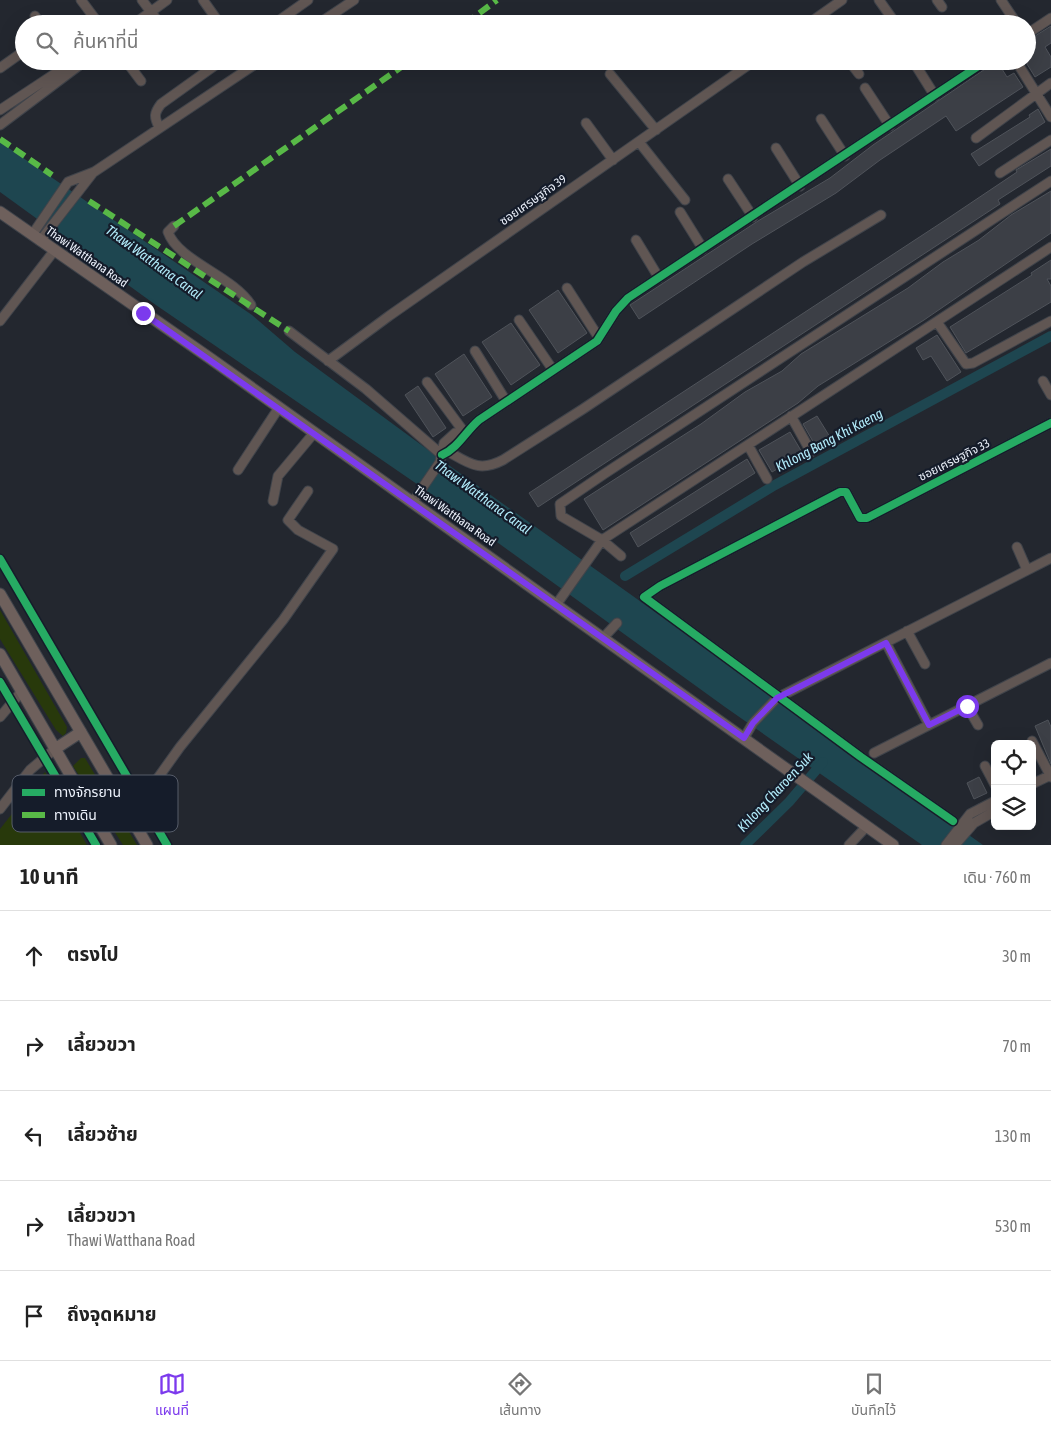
<!DOCTYPE html>
<html lang="th">
<meta charset="utf-8">
<style>
:root{--surface:#fff;--page:#f6f6f6;--text:#222;--muted:#767676;--line:#e0e0e0;--accent:#7c3aed}
body{margin:0;font-family:"Asap Condensed","Noto Sans Thai",sans-serif;background:var(--page);color:var(--text)}
.controls{position:absolute;right:15px;bottom:15px;display:grid;overflow:hidden;border-radius:8px;box-shadow:0 5px 20px #0002}
.controls button{width:45px;height:45px;display:grid;place-items:center;padding:0;border:0;border-bottom:1px solid var(--line);background:var(--surface);color:var(--text);font:25px sans-serif}
.stop{position:absolute;width:15px;height:15px;margin:-11px;border:4px solid #7c3aed;border-radius:50%;background:#fff}
.stop.end{background:#7c3aed;border-color:#fff;box-shadow:0 1px 5px #0008}
.list{margin:0;padding:0;list-style:none}
h2{display:flex;justify-content:space-between;align-items:center;height:65px;margin:0;padding:0 20px;font-size:21px}
h2 small{font-size:16px;font-weight:400;color:var(--muted)}
.list li{display:grid;grid-template-columns:32px 1fr auto;gap:15px;align-items:center;box-sizing:border-box;height:90px;padding:0 20px;border-top:1px solid var(--line)}
.list b{display:block;font-size:19px;white-space:nowrap}
.list p{margin:0;font-size:16px;white-space:nowrap;color:var(--muted)}
.list em{font-size:16px;font-style:normal;color:var(--muted)}
.icon{flex:none;width:28px;height:28px;fill:none;stroke:currentColor;stroke-width:2;stroke-linecap:round;stroke-linejoin:round}
.map{position:relative;flex:none;width:1051px;height:845px;overflow:hidden}
.search{position:absolute;background:var(--surface);box-shadow:0 5px 20px #0002;left:15px;right:15px;top:15px;height:55px;display:flex;align-items:center;gap:12px;box-sizing:border-box;padding:0 18px;border-radius:28px;color:var(--muted);font-size:19px}
.sheet{height:515px;background:var(--surface)}
nav{display:flex;justify-content:space-around;align-items:center;box-sizing:border-box;height:70px;border-top:1px solid var(--line);background:var(--surface);font-size:14px;color:var(--muted)}
nav a{display:grid;justify-items:center;gap:2px}
nav .on{color:var(--accent)}
.map>svg:first-child{display:block}
</style>
<div class="map">
<svg width="1051" height="845" viewBox="0 0 1051 845">
<rect width="100%" height="100%" fill="#23272f"/>
<path fill="#28390b" d="M0,610L67,727L66,733L63,736L56,730L0,639Z
M81,758H85L137,845H123L73,766Z
M45,772L87,845H0V829Z"/>
<path fill="#1e4650" d="M0,142L252,315L295,352L450,466L983,845H922L725,707L414,482L153,303L0,192Z"/>
<g fill="none" stroke-linecap="round" stroke-linejoin="round">
<path stroke="#1e4650" stroke-width="10" d="M625,576L775,485L1051,336
M745,845L789,802L823,762"/>
</g>
<path fill="#3c3f46" stroke="#4f535a" d="M1051,26V43L1045,47L1051,57V67L1035,77L1027,64V41Z
M997,61L1007,77L1014,73L1023,87L956,131L946,116L880,160L836,193L752,244L639,319L630,305L758,221L830,178L873,145Z
M1038,109L1045,122L979,166L971,154L1030,117L1029,115Z
M1051,149V166L998,200L1000,204L538,507L529,493L947,219L1017,172L1016,170Z
M1051,191V233L924,320L818,386L798,403L603,530L584,499L701,424L745,392L782,371L801,354L908,288L943,262L979,240L1011,215Z
M1051,260V279H1047L1051,286V302L966,353L950,327L1032,275L1031,273Z
M558,290L587,333L558,353L529,310Z
M511,323L540,365L511,385L482,342Z
M937,335L961,372L947,381L931,356L923,360L916,348Z
M464,354L492,397L463,416L435,374Z
M418,386L446,428L433,437L405,395Z
M817,416L830,437L815,445L803,424Z
M790,432L803,454L772,472L759,450Z
M747,459L755,473L638,547L630,533Z
M1048,720L1051,727V764L1035,726Z
M979,777L987,793L974,799L967,783Z"/>
<g fill="none" stroke-linecap="round" stroke-linejoin="round">
<defs>
<path id="minor" d="M81,0L99,24
M142,0L160,24
M203,0L220,24
M879,0L896,24
M937,0L942,7
M1001,0L1017,24
M35,16L40,24
M134,24L167,0
M274,24L308,0
M318,24L354,0
M808,24L842,0
M1027,34L1051,18
M126,61L141,81
M849,61L859,74
M913,61L935,96
M1016,61L1051,117
M0,68L24,51
M610,74L656,130
M865,88L890,126
M0,110L74,61
M821,119L845,156
M586,123L613,160
M0,125L85,61
M159,127C154,117 154,113 161,104L221,61
M976,138L1051,83
M639,142L685,200
M776,148L800,186
M1000,173L1051,140
M728,179L753,217
M680,212L703,249
M174,226L168,232C178,261 233,276 251,305
M32,235L68,182L94,172L260,61
M636,240L659,278
M40,241L92,174
M567,288L599,338
M519,320L553,370
M0,321L54,251
M937,322L966,364L973,363L1051,321
M289,331L366,389L442,455
M475,351L506,401
M328,361L389,316L754,61
M1043,381L1051,395
M427,382L464,432
M791,416L811,452
M748,445L767,479
M449,452C470,464 480,472 503,460L583,409L803,262L881,215
M442,455C458,448 466,431 479,420L597,341L616,311L628,298L986,61
M238,470L278,409
M273,501L278,476L314,433
M412,503L440,462L444,443L455,433L464,432
M1017,547L1027,570
M621,556L602,540L561,516L560,504L604,474L1051,181
M556,605L602,540L1051,247
M907,631L925,664
M603,638L617,623
M886,643L929,725
M967,706L978,725
M0,717L22,691
M744,738L753,723L777,698L1051,558
M1032,741L1051,777
M874,753L1051,663
M985,766L995,785
M1032,784L1051,775
M0,809L30,770L55,749
M128,812L155,782L180,747L283,620L333,549L298,530L288,520L308,491
M953,821L861,757L644,597L660,586L840,492H846L860,518H867L1051,423
M849,845L867,826
M946,845L970,814L995,801
M955,845L974,823L995,811"/>
<path id="secondary" d="M0,212L211,359L893,845
M0,594L147,845
M0,654L111,845
M55,749L81,732"/>
</defs>
<use href="#minor" stroke="#40444b" stroke-width="11"/>
<use href="#secondary" stroke="#40444b" stroke-width="13"/>
<use href="#minor" stroke="#605653" stroke-width="9"/>
<use href="#secondary" stroke="#6e605c" stroke-width="11"/>
<path stroke="#58b947" stroke-width="6" stroke-dasharray="12 6" stroke-linecap="butt" d="M465,24L497,0
M0,139L52,175
M89,201L289,331
M174,226L410,61"/>
<defs>
<path id="cycleway" d="M442,455C458,448 466,431 479,420L597,341L616,311L628,298L986,61
M0,559L167,845
M0,682L96,845
M953,821L861,757L644,597L660,586L840,492H846L860,518H867L1051,423"/>
</defs>
<use href="#cycleway" stroke="#151c2a" stroke-width="11"/>
<use href="#cycleway" stroke="#26ab63" stroke-width="8"/>
</g>
<g fill="none" stroke-linecap="round" stroke-linejoin="round">
<path stroke="#7c3aed" stroke-width="6" d="M143,313L744,738L753,723L777,698L886,643L929,725L967,706"/>
</g>
<g text-anchor="middle" dominant-baseline="central" stroke-width="4.5" stroke-linejoin="round" paint-order="stroke">
<g font-size="12" fill="#ecf1fb" stroke="#151c2a">
<text transform="translate(533 200) rotate(-35)">ซอยเศรษฐกิจ 39</text>
<text transform="translate(87 257) rotate(35)">Thawi Watthana Road</text>
<text transform="translate(954 460) rotate(-27)">ซอยเศรษฐกิจ 33</text>
<text transform="translate(455 516) rotate(35)">Thawi Watthana Road</text>
</g>
<g font-size="14" font-style="italic" fill="#b2ecfb" stroke="#151c2a">
<text transform="translate(154 262) rotate(36)">Thawi Watthana Canal</text>
<text transform="translate(829 440) rotate(-28)">Khlong Bang Khi Kaeng</text>
<text transform="translate(483 497) rotate(36)">Thawi Watthana Canal</text>
<text transform="translate(775 792) rotate(-47)">Khlong Charoen Suk</text>
</g>
</g>
<rect x="12" y="775" width="166" height="57" rx="8" fill="#151c2a" stroke="#565c69" stroke-width="1"/>
<rect x="22" y="789" width="23" height="7" fill="#26ab63"/>
<rect x="22" y="812" width="23" height="6" fill="#58b947"/>
<g font-size="14" fill="#ecf1fb">
<text x="54" y="797">ทางจักรยาน</text>
<text x="54" y="820">ทางเดิน</text>
</g>
</svg>
<div class="controls">
<button><svg class="icon" aria-label="locate" viewBox="0 0 24 24"><circle cx="12" cy="12" r="6"/><path d="M12 2v4M12 18v4M2 12h4M18 12h4"/></svg></button>
<button><svg class="icon" aria-label="layers" viewBox="0 0 24 24"><path d="M12 4l9 5-9 5-9-5zM3 14l9 5 9-5"/></svg></button>
</div>
<div class="stop" style="left:967px;top:706px"></div>
<div class="stop end" style="left:143px;top:313px"></div>
<div class="search"><svg class="icon" aria-label="search" viewBox="0 0 24 24"><circle cx="10" cy="10" r="6"/><path d="M15 15l6 6"/></svg>ค้นหาที่นี่</div>
</div>
<section class="sheet">
<h2>10 นาที<small>เดิน · 760 m</small></h2>
<ul class="list">
<li><svg class="icon" aria-label="ahead" viewBox="0 0 24 24"><path d="M12 20V5M6 11l6-6 6 6"/></svg><div><b>ตรงไป</b></div><em>30 m</em></li>
<li><svg class="icon" aria-label="right" viewBox="0 0 24 24"><path d="M7 20v-9h11M14 6l5 5-5 5"/></svg><div><b>เลี้ยวขวา</b></div><em>70 m</em></li>
<li><svg class="icon" aria-label="left" viewBox="0 0 24 24"><path d="M17 20v-9H6M10 6l-5 5 5 5"/></svg><div><b>เลี้ยวซ้าย</b></div><em>130 m</em></li>
<li><svg class="icon" aria-label="right" viewBox="0 0 24 24"><path d="M7 20v-9h11M14 6l5 5-5 5"/></svg><div><b>เลี้ยวขวา</b><p>Thawi Watthana Road</p></div><em>530 m</em></li>
<li><svg class="icon" aria-label="arrive" viewBox="0 0 24 24"><path d="M6 21V4h12l-3 4 3 4H6"/></svg><div><b>ถึงจุดหมาย</b></div></li>
</ul>
</section>
<nav>
<a class="on"><svg class="icon" aria-label="map" viewBox="0 0 24 24"><path d="M3 6l6-2 6 2 6-2v14l-6 2-6-2-6 2zM9 4v14M15 6v14"/></svg>แผนที่</a>
<a><svg class="icon" aria-label="directions" viewBox="0 0 24 24"><path d="M12 3l9 9-9 9-9-9zM9 14v-3h6M13 9l2 2-2 2"/></svg>เส้นทาง</a>
<a><svg class="icon" aria-label="saved" viewBox="0 0 24 24"><path d="M7 4h10v16l-5-4-5 4z"/></svg>บันทึกไว้</a>
</nav>
